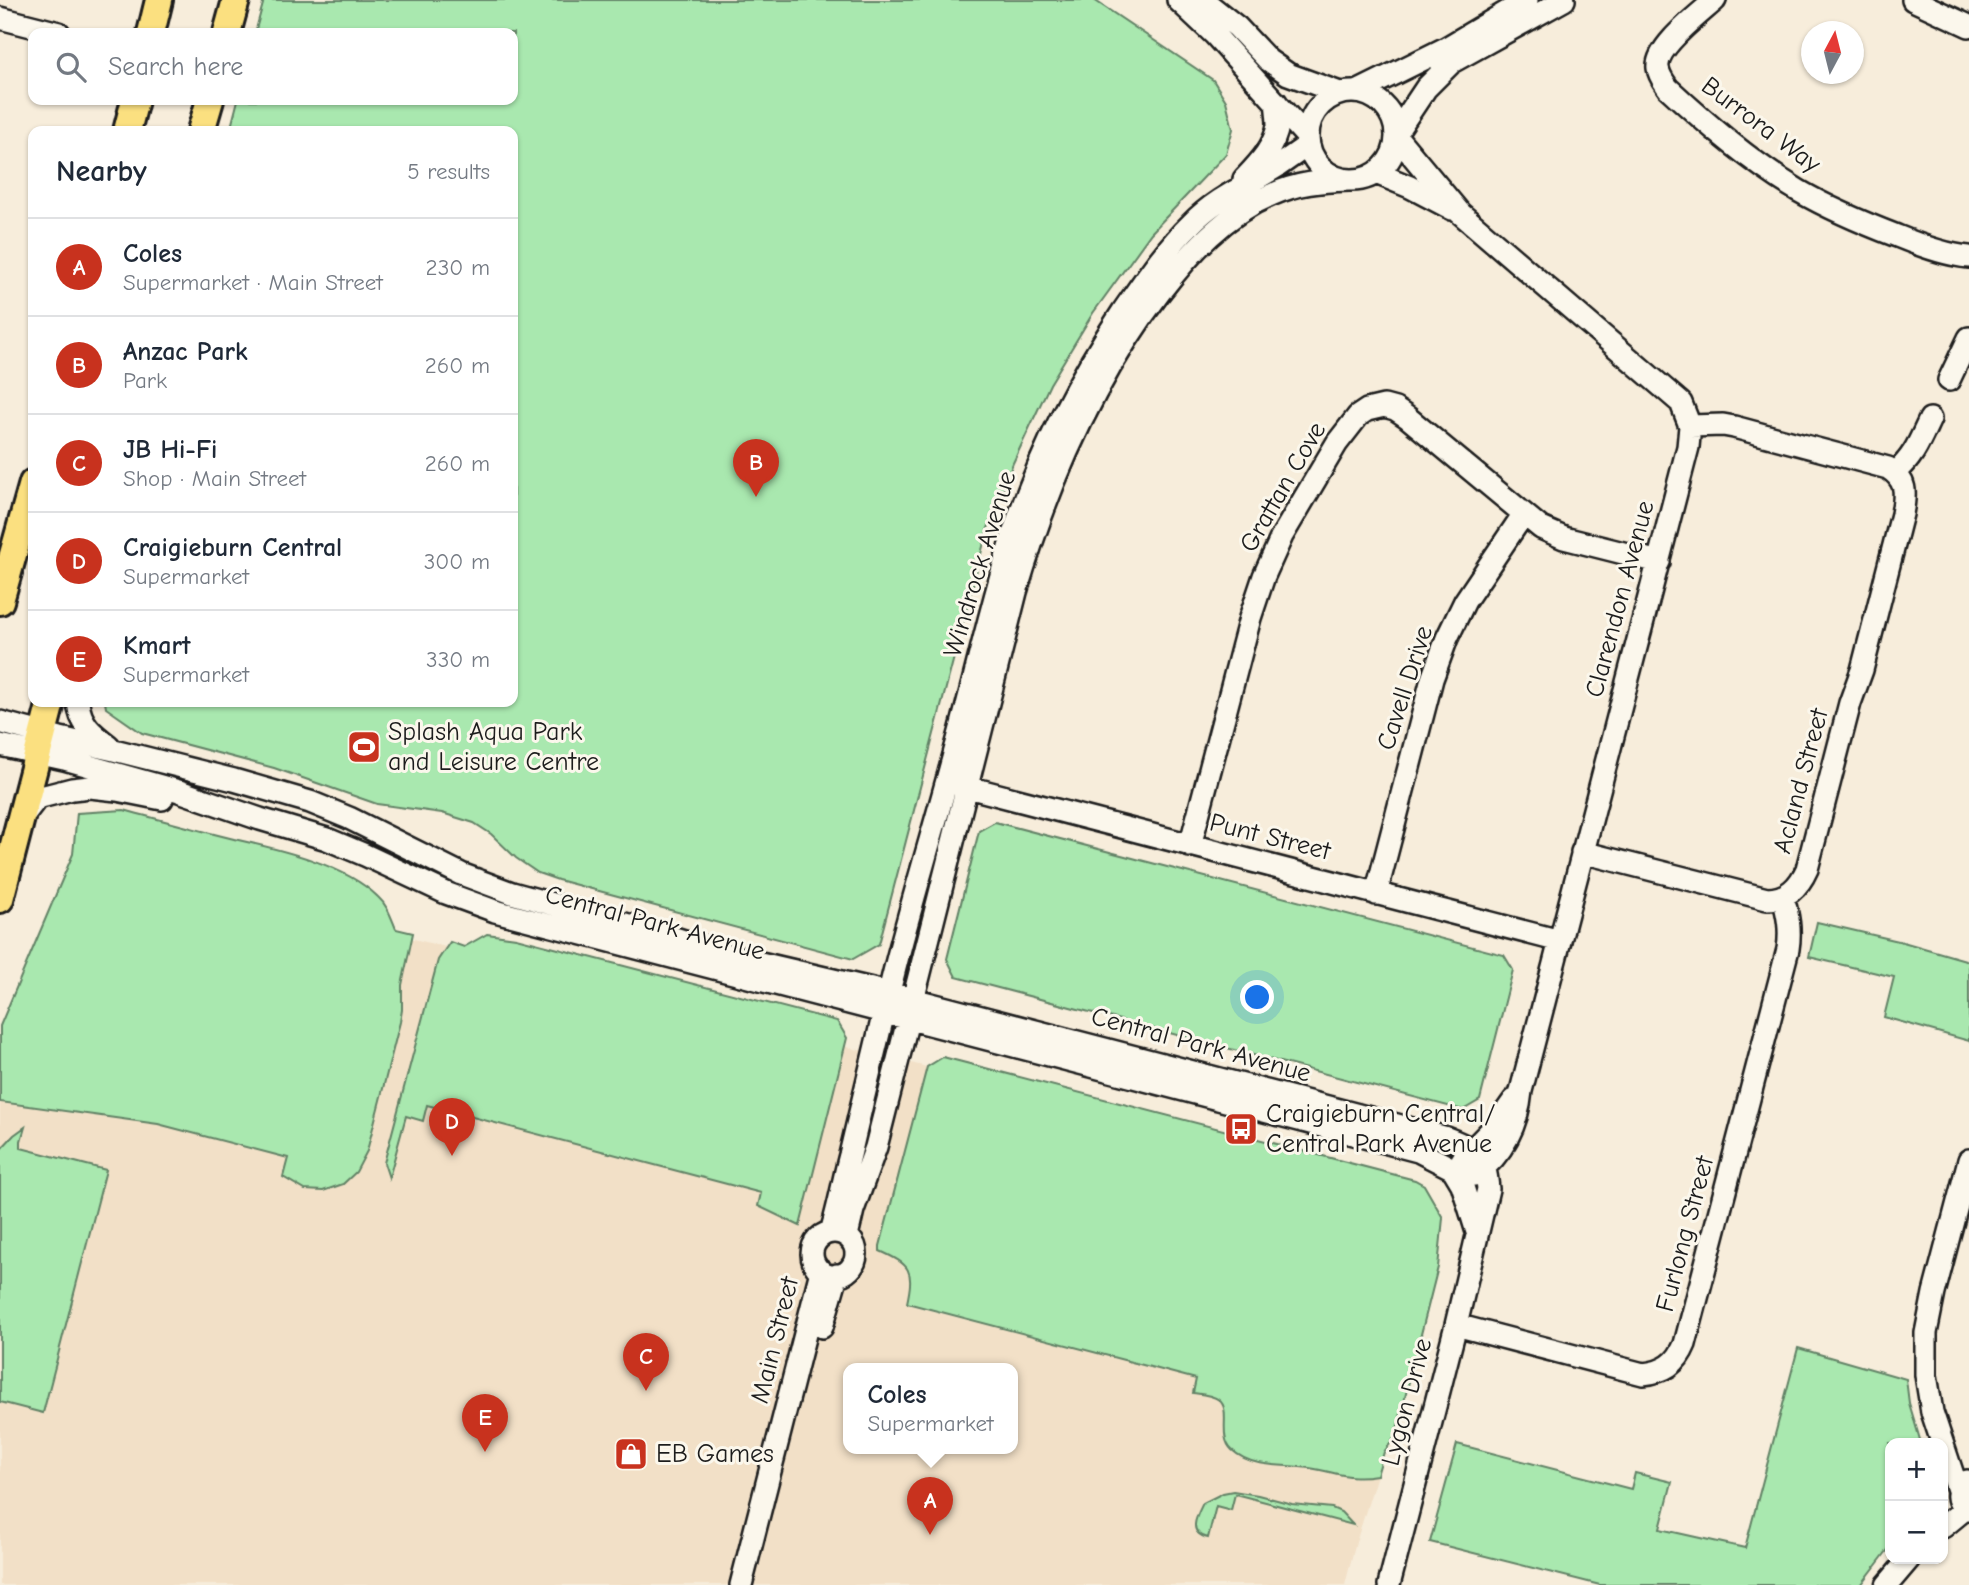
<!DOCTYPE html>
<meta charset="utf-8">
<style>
:root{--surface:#fff;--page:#f6f6f7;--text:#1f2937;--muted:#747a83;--line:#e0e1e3;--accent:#c8321e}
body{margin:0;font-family:"Comic Neue",sans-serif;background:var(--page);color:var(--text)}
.controls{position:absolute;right:21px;bottom:21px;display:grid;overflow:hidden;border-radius:14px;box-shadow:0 2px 5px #0004}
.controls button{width:63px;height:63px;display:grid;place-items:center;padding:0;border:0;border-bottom:2px solid var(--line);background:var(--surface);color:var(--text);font:35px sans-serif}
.compass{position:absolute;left:1801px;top:21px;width:63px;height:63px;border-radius:50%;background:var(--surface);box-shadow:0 2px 5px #0004;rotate:7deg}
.you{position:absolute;left:1258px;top:998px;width:24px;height:24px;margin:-18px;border:5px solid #fff;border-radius:50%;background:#1a73e8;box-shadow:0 0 0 10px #1a73e833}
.badge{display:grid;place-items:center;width:46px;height:46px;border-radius:50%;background:var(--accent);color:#fff;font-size:23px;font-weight:700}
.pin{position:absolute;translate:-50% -58px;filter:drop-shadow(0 2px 4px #0008)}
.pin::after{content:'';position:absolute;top:37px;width:24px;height:21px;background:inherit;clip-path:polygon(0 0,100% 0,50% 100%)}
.popup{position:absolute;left:843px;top:1363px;width:175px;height:91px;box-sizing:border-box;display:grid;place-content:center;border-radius:14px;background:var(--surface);filter:drop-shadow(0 2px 5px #0005);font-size:23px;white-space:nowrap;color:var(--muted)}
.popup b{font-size:26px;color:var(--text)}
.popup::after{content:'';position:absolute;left:50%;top:100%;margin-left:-14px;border:14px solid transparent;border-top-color:var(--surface)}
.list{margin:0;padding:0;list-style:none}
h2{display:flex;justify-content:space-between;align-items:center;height:91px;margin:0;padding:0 28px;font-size:30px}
h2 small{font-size:23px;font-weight:400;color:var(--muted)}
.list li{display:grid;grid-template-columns:46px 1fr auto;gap:21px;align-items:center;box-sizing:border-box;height:98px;padding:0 28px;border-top:2px solid var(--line)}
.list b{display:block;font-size:26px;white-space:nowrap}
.list p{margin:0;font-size:23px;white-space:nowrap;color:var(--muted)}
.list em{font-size:23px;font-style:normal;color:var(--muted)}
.icon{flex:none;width:38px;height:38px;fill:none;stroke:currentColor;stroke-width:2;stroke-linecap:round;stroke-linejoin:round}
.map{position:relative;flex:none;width:1969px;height:1585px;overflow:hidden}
.search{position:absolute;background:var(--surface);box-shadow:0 2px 5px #0004;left:28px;top:28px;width:490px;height:77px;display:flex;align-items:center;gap:18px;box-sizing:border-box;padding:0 24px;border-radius:14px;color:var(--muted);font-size:26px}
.panel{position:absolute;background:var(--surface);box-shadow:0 2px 5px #0004;left:28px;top:126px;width:490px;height:581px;border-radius:14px}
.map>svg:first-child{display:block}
</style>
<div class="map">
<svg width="1969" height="1585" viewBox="0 0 1969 1585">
<rect width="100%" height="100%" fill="#f7eddb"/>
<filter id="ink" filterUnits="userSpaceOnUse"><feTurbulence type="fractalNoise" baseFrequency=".0143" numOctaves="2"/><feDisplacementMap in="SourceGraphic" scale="14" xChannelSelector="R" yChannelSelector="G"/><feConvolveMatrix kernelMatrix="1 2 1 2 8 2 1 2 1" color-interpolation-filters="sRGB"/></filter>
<g filter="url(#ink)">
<path fill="#f2e0c7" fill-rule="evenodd" d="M73,854L927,1067L880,1246L881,1251L898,1259L905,1265L910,1273V1305L1197,1379L1211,1397L1219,1399L1222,1404L1225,1411V1437L1233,1452L1259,1463L1311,1468L1349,1477L1359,1478L1377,1475L1354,1549L1345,1585H0V1026ZM848,1369H1012V1449H848Z"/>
<path fill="#a9e8af" stroke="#628266" stroke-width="2" d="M264,0H1094L1213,80L1226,101L1233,129L1226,154L1151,233L1093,313L1050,384L1013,463L987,531L879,944L853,959L558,880L538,873L516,858L491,834L474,823L442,813L377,804L274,768L142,733L106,708L105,702H513V131H230L238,100H513V33H255Z
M124,810C161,820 197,830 234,839C278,849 345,864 378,897C388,906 391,917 396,929L413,933L402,985V1010L400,1022L367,1151L356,1172L343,1184L323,1191L305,1190L283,1177L288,1158L158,1124L0,1102V1026L73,854L77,813Z
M995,822L1504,955L1513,970L1480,1100L1463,1110L956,977L947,959L979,831Z
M1817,922L1903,942L1969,961V1041L1884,1017L1894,977L1809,957Z
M487,934L516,938L837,1021L847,1038L800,1226L758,1206L761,1193L427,1105L423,1121L406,1116L389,1178L384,1163L438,960L450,942L464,947Z
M943,1057L1415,1180L1424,1185L1443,1218L1438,1267L1395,1437L1384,1452L1377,1475C1347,1480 1337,1472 1309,1468C1283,1464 1253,1469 1232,1450C1217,1436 1232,1410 1219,1400C1213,1395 1201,1394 1193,1393L1196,1379L907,1303C914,1270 911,1265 880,1251V1246L927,1067Z
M25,1127L21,1141V1148L106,1170L43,1413L0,1402V1150L14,1135Z
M1798,1348L1906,1379L1909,1403L1921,1443H1890V1547L1861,1585H1600L1430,1542L1457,1444L1631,1489L1635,1473L1672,1482L1660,1529L1745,1548Z
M1233,1491L1258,1495L1292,1504L1332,1508L1341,1512L1353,1525L1235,1494L1231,1510L1216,1506L1208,1538C1187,1533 1196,1517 1203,1503L1223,1493Z"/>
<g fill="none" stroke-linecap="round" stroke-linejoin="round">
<defs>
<path id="minor" d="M1178,0L1214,34L1307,137
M1203,0L1237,27L1268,60L1288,74L1340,93
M1715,0C1700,14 1655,47 1658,68C1659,76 1664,82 1668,88C1709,126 1751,162 1799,191C1830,209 1863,223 1897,236C1919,245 1945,255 1969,257
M1913,0L1969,26
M0,18L59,33
M1308 136a44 44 0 1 1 88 0a44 44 0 1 1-88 0Z
M1357,92L1446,48L1527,0
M1396,133L1426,88L1452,62L1564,0
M1396,136L1460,213L1681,403L1690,426L1688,447L1521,1091C1518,1124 1503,1155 1475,1175
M1376,173L1410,187L1452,209
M1244,179C1258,164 1275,147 1278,125C1278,118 1277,110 1276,102
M1949,380L1969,338
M1895,473C1914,457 1920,440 1930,419
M78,702C80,724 92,733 109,746
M0,722L60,738L114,750L234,780L310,802L349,818L461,874L512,893L665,935L735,957L889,993L1447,1138C1478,1150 1485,1156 1488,1189L1456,1325L1389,1585
M0,745L64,759L179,791L260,819L327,839L365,855L446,893L495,911L1418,1151L1453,1169L1462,1184L1477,1232
M956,784L1560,941
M23,816L37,798L72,789L90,787L117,790L162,799
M1190,846L1250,618L1264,576L1282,536L1337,443L1358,416L1367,410L1384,406L1395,409L1407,417L1541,528L1564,538L1659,562
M1582,852L1767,899C1787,899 1799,887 1807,869L1850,703L1862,670L1902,514C1906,492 1907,480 1888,468L1734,427L1723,425L1690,426
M1376,894L1432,679L1447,638L1465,601L1523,515
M1462,1160L1497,1124L1514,1100
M831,1232C839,1207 843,1181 850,1155C865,1091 880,1027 896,964C917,882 942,802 963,721C981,653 996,585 1018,519C1044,445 1080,376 1123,311C1144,281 1165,249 1191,224C1216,198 1248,185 1278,166C1288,159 1298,152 1308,145
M812 1254a22 22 0 1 1 44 0a22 22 0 1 1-44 0Z
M847,1236L853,1210L876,1147L1016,592C1048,484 1092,381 1160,292C1190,253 1225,214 1271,195C1297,183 1321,181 1349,180
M1456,1325L1643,1374C1664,1372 1677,1364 1685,1344L1788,949C1791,930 1788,915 1783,897
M822,1327L837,1275
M1967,1481C1954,1489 1955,1504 1969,1510
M1958,1490L1932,1412L1926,1375V1333L1934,1293L1969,1160
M1943,1527L1965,1509
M741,1585L821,1271
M1887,1585L1909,1559"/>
<path id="major" d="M151,33L159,0
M227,33L236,0
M127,131L135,100
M201,131L210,100
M0,601L33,483
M0,899L51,702"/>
</defs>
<use href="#minor" stroke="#1c1c1c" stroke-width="26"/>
<use href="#major" stroke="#1c1c1c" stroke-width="32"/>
<use href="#minor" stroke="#fbf7ec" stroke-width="21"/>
<use href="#major" stroke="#fbe080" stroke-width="26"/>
</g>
</g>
<defs>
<symbol id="stadium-square" viewBox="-11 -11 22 22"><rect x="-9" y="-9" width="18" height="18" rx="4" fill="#c8321e" stroke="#fbf7ec"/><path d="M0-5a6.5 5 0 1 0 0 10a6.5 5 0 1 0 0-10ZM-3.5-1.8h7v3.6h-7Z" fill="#fff"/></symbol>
<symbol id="bus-square" viewBox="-11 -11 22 22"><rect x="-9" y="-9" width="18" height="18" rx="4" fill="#c8321e" stroke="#fbf7ec"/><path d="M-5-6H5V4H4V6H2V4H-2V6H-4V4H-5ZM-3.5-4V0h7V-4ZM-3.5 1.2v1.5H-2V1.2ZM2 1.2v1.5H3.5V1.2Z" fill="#fff"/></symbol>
<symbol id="shop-square" viewBox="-11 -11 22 22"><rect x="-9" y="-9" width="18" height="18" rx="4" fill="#c8321e" stroke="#fbf7ec"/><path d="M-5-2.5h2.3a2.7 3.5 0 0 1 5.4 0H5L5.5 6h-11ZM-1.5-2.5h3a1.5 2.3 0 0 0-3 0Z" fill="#fff"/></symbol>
</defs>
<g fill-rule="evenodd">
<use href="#stadium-square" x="345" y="728" width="38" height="38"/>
<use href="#bus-square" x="1222" y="1110" width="38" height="38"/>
<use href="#shop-square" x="612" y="1435" width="38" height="38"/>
</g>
<g text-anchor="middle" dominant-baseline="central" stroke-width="6" stroke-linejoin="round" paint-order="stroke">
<g font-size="26" fill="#1c1c1c" stroke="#fbf7ec">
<text transform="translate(1761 125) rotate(37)">Burrora Way</text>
<text transform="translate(1283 487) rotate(-60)">Grattan Cove</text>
<text transform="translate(980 564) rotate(-73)">Windrock Avenue</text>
<text transform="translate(1620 599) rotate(-75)">Clarendon Avenue</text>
<text transform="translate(1405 688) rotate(-72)">Cavell Drive</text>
<text transform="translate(1801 781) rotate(-75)">Acland Street</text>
<text transform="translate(1270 837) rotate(14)">Punt Street</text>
<text transform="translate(655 923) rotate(15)">Central Park Avenue</text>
<text transform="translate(1201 1045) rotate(15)">Central Park Avenue</text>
<text transform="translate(1685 1234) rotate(-75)">Furlong Street</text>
<text transform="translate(775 1340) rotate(-76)">Main Street</text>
<text transform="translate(1407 1402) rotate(-75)">Lygon Drive</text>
</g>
<g font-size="26" fill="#1c1c1c" stroke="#fbf7ec" text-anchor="start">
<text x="388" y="732">Splash Aqua Park<tspan x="388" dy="30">and Leisure Centre</tspan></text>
<text x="1266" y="1114">Craigieburn Central/<tspan x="1266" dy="30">Central Park Avenue</tspan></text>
<text x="656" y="1454">EB Games</text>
</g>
</g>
</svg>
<div class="controls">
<button>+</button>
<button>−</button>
</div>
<svg class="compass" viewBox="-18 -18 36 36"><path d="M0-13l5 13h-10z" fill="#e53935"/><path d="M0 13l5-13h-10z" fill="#747a83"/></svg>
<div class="you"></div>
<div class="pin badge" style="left:930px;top:1535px">A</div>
<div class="popup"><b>Coles</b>Supermarket</div>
<div class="pin badge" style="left:756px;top:497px">B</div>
<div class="pin badge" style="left:646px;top:1391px">C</div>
<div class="pin badge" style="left:452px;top:1156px">D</div>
<div class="pin badge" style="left:485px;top:1452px">E</div>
<div class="search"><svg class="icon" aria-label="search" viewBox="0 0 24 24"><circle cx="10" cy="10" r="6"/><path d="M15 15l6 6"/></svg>Search here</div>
<section class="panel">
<h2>Nearby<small>5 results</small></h2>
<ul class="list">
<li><span class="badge">A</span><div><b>Coles</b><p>Supermarket · Main Street</p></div><em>230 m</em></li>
<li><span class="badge">B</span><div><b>Anzac Park</b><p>Park</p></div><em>260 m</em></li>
<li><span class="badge">C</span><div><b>JB Hi-Fi</b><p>Shop · Main Street</p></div><em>260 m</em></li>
<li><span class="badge">D</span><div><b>Craigieburn Central</b><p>Supermarket</p></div><em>300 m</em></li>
<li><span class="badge">E</span><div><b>Kmart</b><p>Supermarket</p></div><em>330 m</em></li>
</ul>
</section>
</div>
